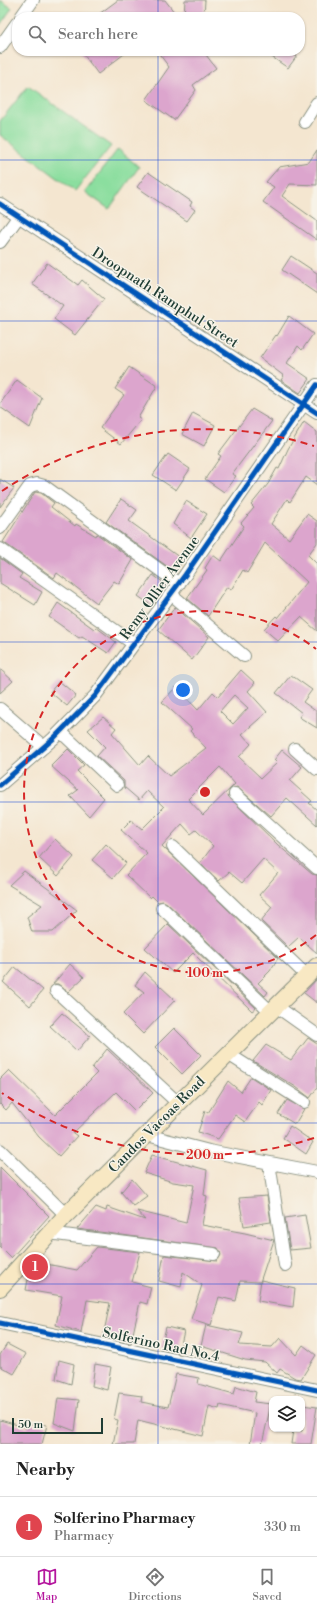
<!DOCTYPE html>
<style>
:root{--surface:#fff;--page:#f2f2f2;--text:#222;--muted:#767676;--line:#e0e0e0;--accent:#b5179e}
body{margin:0;font-family:"Libre Bodoni",serif;background:var(--page);color:var(--text)}
.controls{position:absolute;right:12px;bottom:12px;display:grid;overflow:hidden;border-radius:8px;box-shadow:0 1px 3px #0004}
.controls button{width:36px;height:36px;display:grid;place-items:center;padding:0;border:0;border-bottom:1px solid var(--line);background:var(--surface);color:var(--text);font:20px sans-serif}
.scale{position:absolute;left:12px;bottom:10px;width:91px;box-sizing:border-box;padding-left:4px;border:2px solid #1f3d34;border-top:0;font-size:11px;line-height:14px;white-space:nowrap;color:#1f3d34;-webkit-text-stroke:3px #f7f3e8;paint-order:stroke}
.you{position:absolute;left:183px;top:690px;width:14px;height:14px;margin:-10px;border:3px solid #fff;border-radius:50%;background:#1a73e8;box-shadow:0 0 0 6px #1a73e833}
.badge{display:grid;place-items:center;width:26px;height:26px;border-radius:50%;background:var(--accent);color:#fff;font-size:13px;font-weight:700}
.pin{position:absolute;translate:-50% -50%;border:2px solid #fff;box-shadow:0 1px 4px #0006}
.list{margin:0;padding:0;list-style:none}
h2{display:flex;justify-content:space-between;align-items:center;height:52px;margin:0;padding:0 16px;font-size:17px}
h2 small{font-size:13px;font-weight:400;color:var(--muted)}
.list li{display:grid;grid-template-columns:26px 1fr auto;gap:12px;align-items:center;box-sizing:border-box;height:60px;padding:0 16px;border-top:1px solid var(--line)}
.list b{display:block;font-size:15px;white-space:nowrap}
.list p{margin:0;font-size:13px;white-space:nowrap;color:var(--muted)}
.list em{font-size:13px;font-style:normal;color:var(--muted)}
.icon{flex:none;width:22px;height:22px;fill:none;stroke:currentColor;stroke-width:2;stroke-linecap:round;stroke-linejoin:round}
.map{position:relative;flex:none;width:317px;height:1444px;overflow:hidden}
.search{position:absolute;background:var(--surface);box-shadow:0 1px 3px #0004;left:12px;right:12px;top:12px;height:44px;display:flex;align-items:center;gap:10px;box-sizing:border-box;padding:0 14px;border-radius:16px;color:var(--muted);font-size:15px}
.sheet{height:112px;background:var(--surface)}
nav{display:flex;justify-content:space-around;align-items:center;box-sizing:border-box;height:56px;border-top:1px solid var(--line);background:var(--surface);font-size:11px;color:var(--muted)}
nav a{display:grid;justify-items:center;gap:2px}
nav .on{color:var(--accent)}
.map>svg:first-child{display:block}
</style>
<div class="map">
<svg width="317" height="1444" viewBox="0 0 317 1444">
<rect width="100%" height="100%" fill="#f7f3e8"/>
<filter id="ink" filterUnits="userSpaceOnUse"><feTurbulence type="fractalNoise" baseFrequency=".025" numOctaves="2"/><feDisplacementMap in="SourceGraphic" scale="8" xChannelSelector="R" yChannelSelector="G"/><feConvolveMatrix kernelMatrix="1 2 1 2 8 2 1 2 1" color-interpolation-filters="sRGB"/></filter>
<filter id="wash" filterUnits="userSpaceOnUse"><feTurbulence type="fractalNoise" baseFrequency=".012" numOctaves="4" result="noise"/><feDisplacementMap in="SourceGraphic" scale="16" xChannelSelector="R" yChannelSelector="G"/><feGaussianBlur stdDeviation="0.9" result="paint"/><feColorMatrix in="noise" values="0 0 0 0 0 0 0 0 0 0 0 0 0 0 0 0 0 1.4 0 .05"/><feComposite in="paint" operator="in"/></filter>
<g filter="url(#wash)">
<rect width="100%" height="100%" fill="#f4e6d0"/>
<path fill="#8bde9f" stroke="#558e6a" d="M0,0L12,8L0,25Z
M28,86L111,146L75,191L0,135V121Z
M118,149L139,167L109,209L85,192Z"/>
<g id="blocks">
<path fill="#dca5cd" fill-rule="evenodd" d="M118,0H165L178,17H95Z
M185,0H205L204,17H184Z
M81,51H128L98,74Z
M157,51H203L216,68L193,85L196,90L174,120L146,100L169,67Z
M263,51H290L297,56L288,68Z
M317,150V185L290,184L282,196L317,221V240L263,202L274,187L266,182L279,167L309,162Z
M148,172L192,202L190,206L195,210L187,221L137,187Z
M291,256L317,273V294L282,270Z
M47,263L78,285L82,280L104,299L75,335L54,319L63,306L32,284Z
M289,316L313,334L302,350L298,346L287,363L310,379L300,393L281,380L284,376L260,358L276,335L277,336Z
M129,367L157,386L138,418L141,420L121,444L100,428L124,395L115,389Z
M17,380L42,398L30,428L0,407V404Z
M252,409L272,421L232,474L236,476L224,492L205,479L221,456L218,454Z
M193,413L215,425L204,446L182,434Z
M304,422L317,432V485L306,477L290,502L287,499L271,524L289,539L307,514L317,521V543L308,555L317,564V631L301,617L278,641L264,629L276,616L278,618L307,582L265,543L247,573L243,570L231,590L227,587L208,616L187,598L207,570L205,568L213,555L221,561L244,526L241,523L254,508L251,505L268,484L277,468L279,469L288,449Z
M168,454L190,469L176,490L153,475Z
M0,479L14,488L0,507Z
M35,492L41,493L54,503L51,507L75,526L76,524L96,536L97,534L133,560L119,584L114,581L97,603L57,573L54,578L3,542Z
M121,499L137,510L129,521L183,560L175,572L106,522Z
M186,501L207,514L191,538L173,524Z
M0,558L22,574L19,578L42,592L35,605L0,583Z
M153,575L168,586L152,606L138,596Z
M58,603L94,629L96,627L116,642L108,653L82,636L79,638L49,617Z
M175,607L209,637L192,660L158,630Z
M0,669L13,681L0,693Z
M241,670L255,683L248,691L267,712L242,734L251,744L239,757L261,778L277,763L274,760L282,750L302,767L290,781L312,801L309,803L317,810V825L287,798L271,816L237,787L230,789L228,796L278,845L312,874L317,875V953L299,937L288,947L261,921L272,907L259,895L278,873L263,859L242,883L229,872L219,881L200,863L213,846L196,830L191,834L182,824L162,846L278,958L270,971L258,983L268,992L265,996L167,903L163,901L158,902L152,896L150,898L126,875L147,853L121,830L131,820L142,829L164,807L147,791L139,800L124,787V781L97,756L105,747L88,730L103,717L116,728L112,733L140,765L148,756L169,776L206,748L190,731L192,729L162,702L176,687L198,710L213,692L218,697ZM234,695L248,708L233,724L220,711ZM220,767L235,784L203,815L188,799Z
M291,675L312,690L303,702L317,712V728L299,717L302,713L276,693Z
M59,681L76,695L67,706L50,692Z
M68,749L84,765L77,771L104,798L89,816L70,796L78,790L51,766Z
M55,839L74,857L58,876L39,858Z
M106,844L126,863L113,878L92,860Z
M24,871L77,910L53,932H32L27,917L42,905L9,885Z
M168,924L256,1008L252,1011L193,953L173,973L145,948Z
M70,964L84,977L68,992L58,984H53Z
M15,967L43,990L30,1006L3,982Z
M145,972L175,1000L143,1034L123,1014L144,992L135,985Z
M317,979V1003L304,993Z
M62,1013L90,1036L77,1051L50,1026Z
M174,1028L201,1055L182,1074L155,1047Z
M308,1038L317,1044V1088L310,1098L296,1087L253,1061L266,1045L291,1060Z
M107,1049L153,1093L135,1111L116,1092L73,1133L77,1136L59,1156L39,1137L12,1103L6,1110L0,1104V1079L9,1070L55,1115L97,1073L92,1068Z
M251,1077L271,1090L262,1105L259,1102L245,1122L235,1115L218,1139L198,1132L205,1111L208,1113L228,1081L241,1092Z
M287,1100L304,1109L295,1124L278,1114Z
M290,1126L313,1142L306,1154L283,1138Z
M152,1155L207,1170L204,1195L207,1196L202,1225L245,1233L274,1240L260,1282L240,1281L236,1301L219,1297L211,1325L191,1319L202,1285L183,1272L181,1287L159,1281L164,1255L217,1261L221,1255L218,1248L77,1229L96,1207L106,1211L107,1207L145,1220L137,1211L186,1223L194,1185L173,1182L144,1173Z
M0,1167L49,1216L11,1258L0,1247Z
M132,1179L147,1196L133,1206L121,1192Z
M267,1196L271,1222L244,1226L239,1198Z
M305,1215L311,1248L290,1250L285,1218Z
M97,1247L140,1252L132,1282L151,1287L147,1304L140,1302L131,1343L103,1337L110,1303L87,1300L81,1332L56,1325L62,1296L26,1290L30,1269L36,1262L77,1270Z
M261,1280L295,1288L293,1307L258,1301Z
M206,1325L243,1333L239,1345L272,1347L280,1338L296,1355L303,1345L316,1355L301,1379L295,1378L280,1369L277,1373L265,1362L245,1360L201,1346Z
M166,1327L184,1331L179,1353L161,1349Z
M7,1344L26,1354L14,1374L0,1366V1355Z
M59,1360L74,1364L71,1384L56,1379Z
M95,1364L111,1367L107,1390L92,1386Z
M176,1374L199,1378L198,1384L234,1394L236,1386L256,1392L254,1402L271,1404L262,1444H250L255,1413L220,1405L219,1409L209,1406L203,1436L138,1420L134,1444H113L118,1420L114,1419L119,1393L142,1396L141,1402L168,1407Z
M58,1398L79,1400L75,1431L54,1423Z
M302,1405L317,1407L311,1444H291L293,1430L302,1431Z
M0,1420L28,1428V1424L47,1425L42,1444H0Z"/>
</g>
</g>
<g filter="url(#ink)">
<use href="#blocks" fill-opacity="0" stroke="#8a9282" stroke-width="1"/>
<g fill="none" stroke-linecap="round" stroke-linejoin="round">
<defs>
<path id="street" d="M21,17L33,0
M0,47L17,23
M305,122L317,103
M0,204L317,413
M0,242L19,216
M0,528L30,486L37,484L44,486L179,584
M0,549L134,644
M171,594L244,656
M0,709L44,747
M61,732L117,785
M295,749L317,769
M0,785L54,738L95,696L185,575L317,385
M235,794L317,868
M173,847L307,976
M162,908L271,1012
M56,991L178,1103
M276,1006L317,1035
M228,1054L304,1102
M147,1135L209,1151L317,1172
M0,1150L66,1215
M269,1163L285,1265
M48,1233L214,1254
M0,1323L317,1390"/>
<path id="secondary" d="M0,1288L66,1215L317,966"/>
</defs>
<use href="#street" stroke="#8a9282" stroke-width="14"/>
<use href="#secondary" stroke="#8a9282" stroke-width="18"/>
<use href="#street" stroke="#fff" stroke-width="12"/>
<use href="#secondary" stroke="#f8e8c3" stroke-width="16"/>
<defs>
<path id="cycleway" d="M0,204L317,413
M0,785L54,738L95,696L185,575L317,385
M0,1323L317,1390"/>
</defs>
<use href="#cycleway" stroke="#f7f3e8" stroke-width="8"/>
<use href="#cycleway" stroke="#0057b8" stroke-width="5"/>
</g>
</g>
<path fill="none" stroke="#1d4ed8" stroke-width="1" stroke-opacity="0.55" d="M158,0V17M158,51V1444M0,160H317M0,321H317M0,481H317M0,642H317M0,802H317M0,963H317M0,1123H317M0,1284H317"/>
<g fill="none" stroke="#d62828" stroke-width="2" stroke-dasharray="7 5">
<path d="M316 935A181 181 0 1 1 316 649"/>
<path d="M314 1138A363 363 0 0 1 2 1093M2 491A363 363 0 0 1 314 446"/>
</g>
<g text-anchor="middle" dominant-baseline="central" stroke-width="3" stroke-linejoin="round" paint-order="stroke">
<g font-size="14" fill="#1f3d34" stroke="#f7f3e8">
<text transform="translate(165 298) rotate(33)">Droopnath Ramphul Street</text>
<text transform="translate(160 588) rotate(-54)">Remy Ollier Avenue</text>
<text transform="translate(157 1125) rotate(-45)">Candos Vacoas Road</text>
<text transform="translate(161 1345) rotate(12)">Solferino Rad No.4</text>
</g>
</g>
<circle cx="205" cy="792" r="6" fill="#d62828" stroke="#f7f3e8" stroke-width="2"/>
<g font-size="12" text-anchor="middle" font-weight="bold" fill="#d62828" stroke="#f7f3e8" stroke-width="3" stroke-linejoin="round" paint-order="stroke">
<text x="205" y="977">100 m</text>
<text x="205" y="1159">200 m</text>
</g>
</svg>
<div class="controls">
<button><svg class="icon" aria-label="layers" viewBox="0 0 24 24"><path d="M12 4l9 5-9 5-9-5zM3 14l9 5 9-5"/></svg></button>
</div>
<div class="scale">50 m</div>
<div class="you"></div>
<div class="pin badge" style="left:35px;top:1267px;background:#e0444e">1</div>
<div class="search"><svg class="icon" aria-label="search" viewBox="0 0 24 24"><circle cx="10" cy="10" r="6"/><path d="M15 15l6 6"/></svg>Search here</div>
</div>
<section class="sheet">
<h2>Nearby<small></small></h2>
<ul class="list">
<li><span class="badge" style="background:#e0444e">1</span><div><b>Solferino Pharmacy</b><p>Pharmacy</p></div><em>330 m</em></li>
</ul>
</section>
<nav>
<a class="on"><svg class="icon" aria-label="map" viewBox="0 0 24 24"><path d="M3 6l6-2 6 2 6-2v14l-6 2-6-2-6 2zM9 4v14M15 6v14"/></svg>Map</a>
<a><svg class="icon" aria-label="directions" viewBox="0 0 24 24"><path d="M12 3l9 9-9 9-9-9zM9 14v-3h6M13 9l2 2-2 2"/></svg>Directions</a>
<a><svg class="icon" aria-label="saved" viewBox="0 0 24 24"><path d="M7 4h10v16l-5-4-5 4z"/></svg>Saved</a>
</nav>
